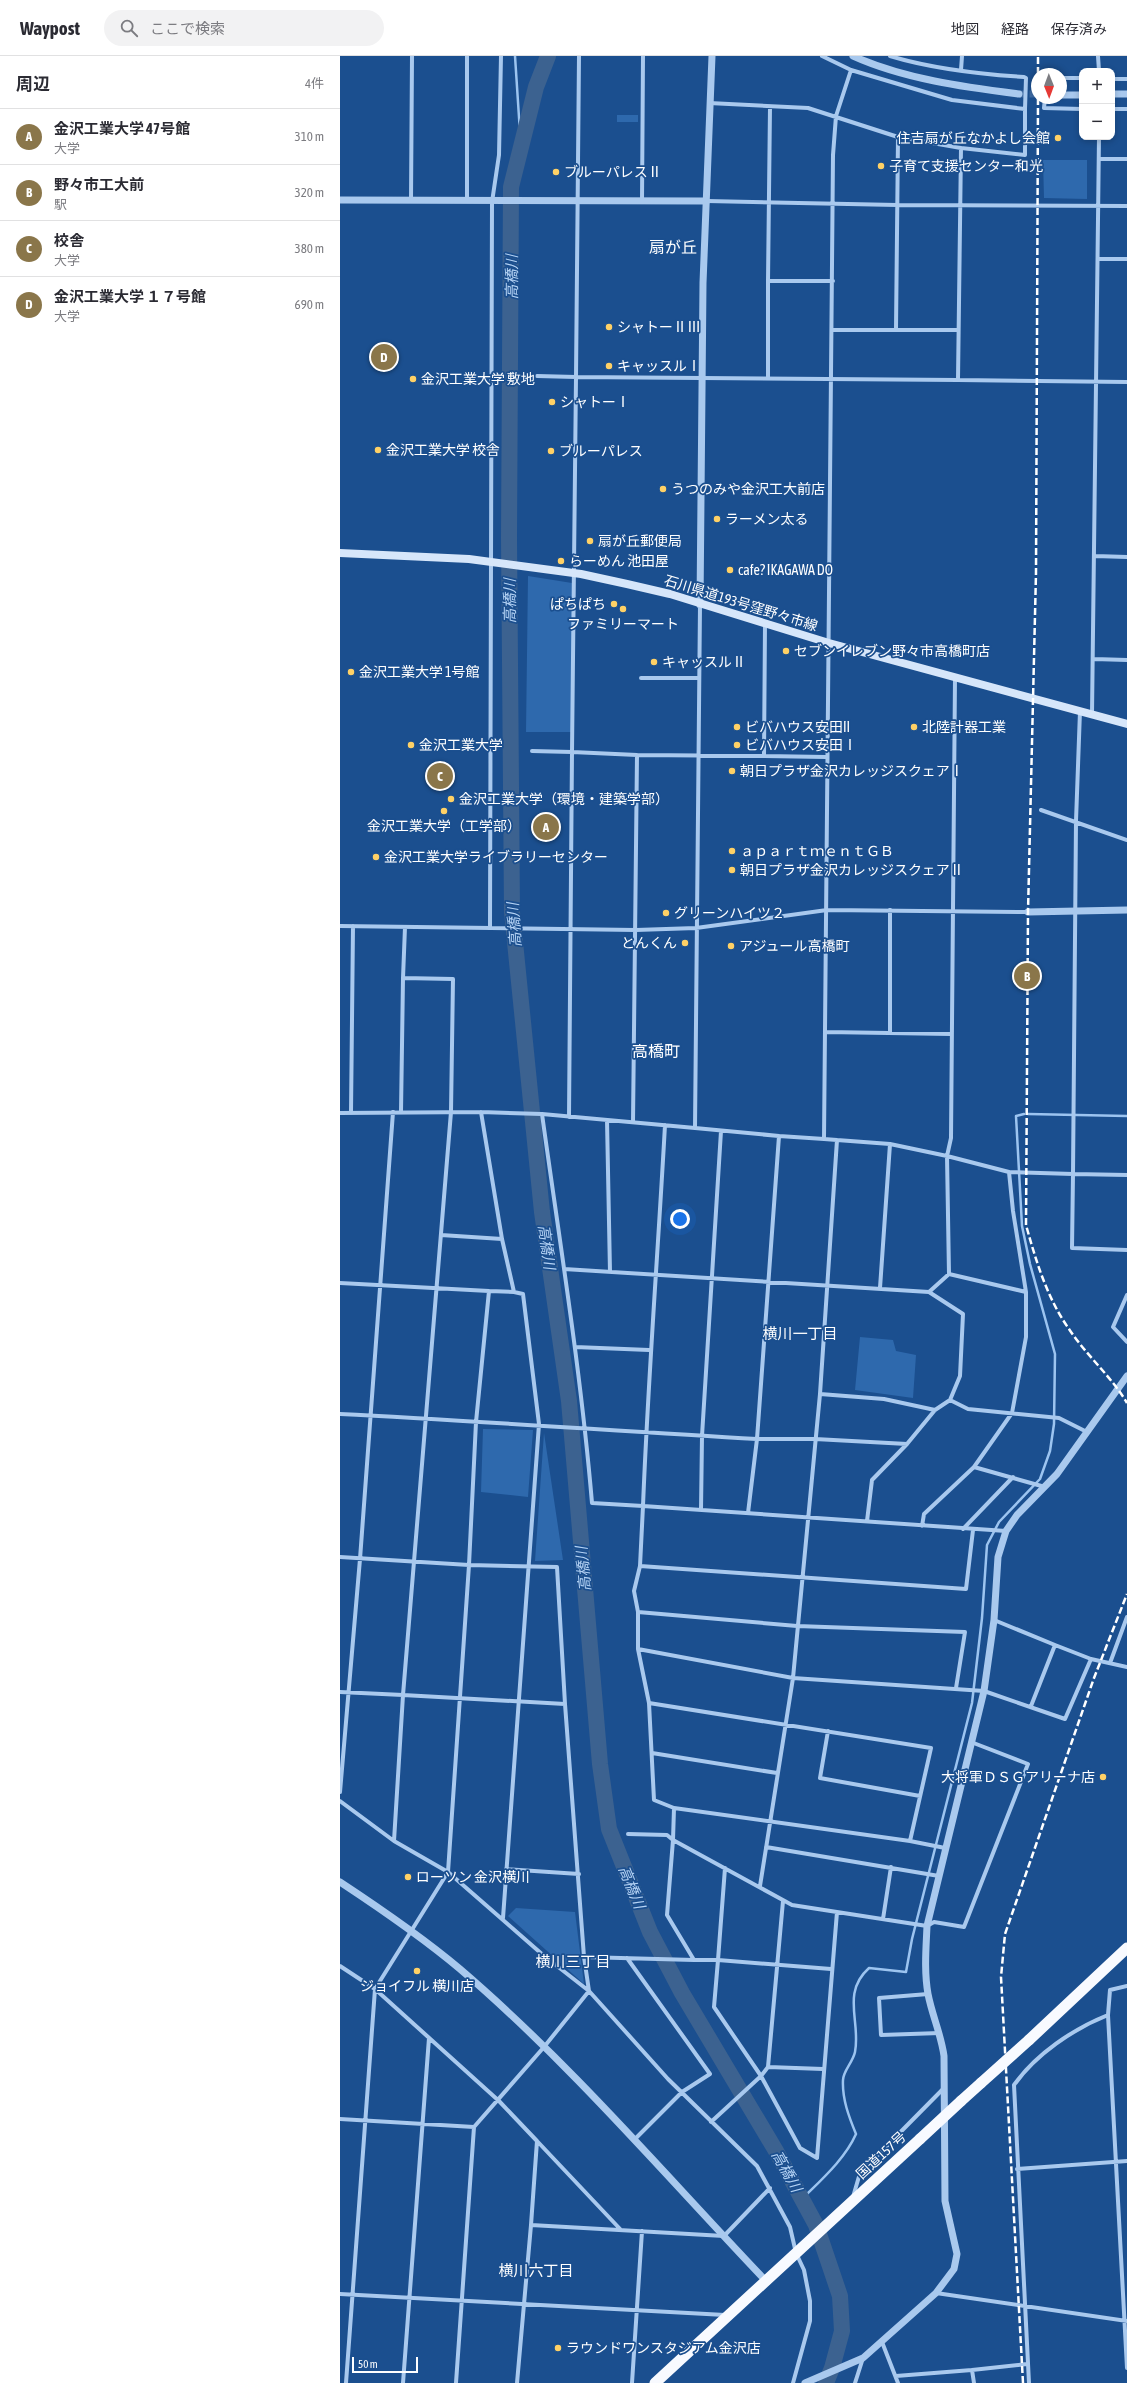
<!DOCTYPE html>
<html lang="ja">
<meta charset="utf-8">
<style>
:root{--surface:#fff;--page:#f2f2f3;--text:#2b2b33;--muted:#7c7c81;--line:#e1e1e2;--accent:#8a764a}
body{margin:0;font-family:"Asap Condensed","Noto Sans JP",sans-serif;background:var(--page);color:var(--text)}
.controls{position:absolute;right:12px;top:12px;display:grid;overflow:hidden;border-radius:8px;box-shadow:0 2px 6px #0003}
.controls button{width:36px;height:36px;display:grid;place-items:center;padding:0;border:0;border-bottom:1px solid var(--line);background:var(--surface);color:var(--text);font:20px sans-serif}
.compass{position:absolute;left:691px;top:12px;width:36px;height:36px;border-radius:50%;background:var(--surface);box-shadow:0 2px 6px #0003;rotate:179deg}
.scale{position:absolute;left:12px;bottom:10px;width:66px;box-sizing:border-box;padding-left:4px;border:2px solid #fff;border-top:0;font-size:11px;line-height:14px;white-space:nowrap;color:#fff;-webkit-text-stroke:3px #1b4f8f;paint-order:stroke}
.you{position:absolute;left:340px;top:1163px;width:14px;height:14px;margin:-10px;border:3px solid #fff;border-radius:50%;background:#1a73e8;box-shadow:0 0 0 6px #1a73e833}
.badge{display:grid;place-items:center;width:26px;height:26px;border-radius:50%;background:var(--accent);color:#fff;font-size:13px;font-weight:700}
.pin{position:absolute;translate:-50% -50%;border:2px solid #fff;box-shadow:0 1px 4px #0006}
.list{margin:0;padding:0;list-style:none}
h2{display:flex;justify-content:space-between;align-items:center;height:52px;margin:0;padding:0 16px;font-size:17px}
h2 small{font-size:13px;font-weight:400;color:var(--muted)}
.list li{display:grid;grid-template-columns:26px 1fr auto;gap:12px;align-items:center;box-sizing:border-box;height:56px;padding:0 16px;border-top:1px solid var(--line)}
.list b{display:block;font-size:15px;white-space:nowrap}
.list p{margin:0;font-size:13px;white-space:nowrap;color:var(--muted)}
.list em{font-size:13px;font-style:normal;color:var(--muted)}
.icon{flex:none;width:22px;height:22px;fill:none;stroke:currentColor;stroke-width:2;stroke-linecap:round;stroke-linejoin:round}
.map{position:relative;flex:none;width:787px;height:2327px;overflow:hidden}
header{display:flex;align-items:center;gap:24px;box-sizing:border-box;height:56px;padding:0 20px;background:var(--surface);border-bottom:1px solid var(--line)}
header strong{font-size:19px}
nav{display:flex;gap:22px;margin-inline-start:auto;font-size:14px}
.search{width:280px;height:36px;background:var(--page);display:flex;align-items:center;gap:10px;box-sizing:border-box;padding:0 14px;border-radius:22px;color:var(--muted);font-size:15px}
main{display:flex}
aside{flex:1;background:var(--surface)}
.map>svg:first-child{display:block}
</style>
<header>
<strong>Waypost</strong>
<div class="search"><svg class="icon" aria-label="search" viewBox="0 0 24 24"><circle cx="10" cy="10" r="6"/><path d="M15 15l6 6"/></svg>ここで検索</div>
<nav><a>地図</a><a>経路</a><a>保存済み</a></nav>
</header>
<main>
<aside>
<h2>周辺<small>4件</small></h2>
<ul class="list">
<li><span class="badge">A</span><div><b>金沢工業大学 47号館</b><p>大学</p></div><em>310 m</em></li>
<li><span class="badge">B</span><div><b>野々市工大前</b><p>駅</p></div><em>320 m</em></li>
<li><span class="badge">C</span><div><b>校舎</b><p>大学</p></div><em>380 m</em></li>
<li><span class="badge">D</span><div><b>金沢工業大学 １７号館</b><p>大学</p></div><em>690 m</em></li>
</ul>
</aside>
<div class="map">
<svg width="787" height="2327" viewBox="0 0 787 2327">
<rect width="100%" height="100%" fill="#1b4f8f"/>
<path fill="#2e69ad" d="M277,59H298V66H277Z
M703,104H747V143L704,142Z
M188,520L232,527V676H186Z
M520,1281L553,1284L556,1295L576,1299L573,1342L515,1334Z
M143,1373L193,1374L188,1441L141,1436Z
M204,1377L223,1504L195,1505Z
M176,1852L235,1856L244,1928L168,1860Z"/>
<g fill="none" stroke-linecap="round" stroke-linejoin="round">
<path stroke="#9cc4f0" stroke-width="2.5" d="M175,0L181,92
M688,1058L787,1060
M462,2143C481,2124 505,2103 516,2078C509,2061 502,2043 503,2024C503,2015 513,2006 515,1996C521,1966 501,1937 529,1912L566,1916L572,1883L632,1647L642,1562L647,1489L659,1466L700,1423L710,1395L714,1368L715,1298L690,1208L682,1170L676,1060L684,1058"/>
<path stroke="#3c6290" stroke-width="16" d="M208,0L196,31L171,131L169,482L172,856L202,1156L229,1345L260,1708L269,1773L310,1876L342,1937L436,2095L476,2169L500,2240L502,2275L492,2312L486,2327"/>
<path stroke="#3d69a0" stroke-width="7" stroke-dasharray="7 3.5" stroke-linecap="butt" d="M679,38H697"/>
<path stroke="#a9c9ee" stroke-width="4" d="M239,0L236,321L618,324L621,92L685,99V53
M482,0L511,14
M758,0L759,15
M621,14L622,0
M721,22H742
M772,23H787
M705,42L704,52L742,53
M369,47L468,52L558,81L621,92
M430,51L428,225H493
M772,53H787
M760,103H787
M71,144L72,0
M127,145V0
M302,145L303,0
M367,145L557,149L787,150
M758,203H787
M428,225V322
M492,274H556L558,81
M556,274H618
M197,320L236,321L232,696L297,699L293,1066
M618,324L787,326
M755,500L787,501
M425,568L424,700L486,701
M754,603L787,604
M301,622H359
M615,622L611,1082L607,1100L669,1116
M740,655L736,765L733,1118L787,1119
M752,658L759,81
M192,695L232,696L229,1061
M297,699L424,700
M701,754L787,784
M0,870L296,874L356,872L487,854L688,856
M65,871L63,922L113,923L111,1056L63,1639L225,1648
M150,872L152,146L159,99L161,0
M486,976L611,978
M550,977V854
M61,1056L63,922
M141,1056L162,1183L174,1236L183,1238L199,1368L163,1862
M0,1057L141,1056L202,1058L355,1072L360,549
M11,1057L13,870
M202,1058C220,1188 241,1317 252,1447L303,1450L300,1510L294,1535L298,1556V1593L309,1647L314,1744L334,1752L333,1784L452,1849L587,1870L594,1866L624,1871L688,1708L631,1686
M267,1064L270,1216
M325,1069C318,1196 308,1323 303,1450L666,1475
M355,1072L439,1080
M484,1083L439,1080L417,1383H475L567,1388L595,1354L610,1344L620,1320L623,1258L589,1236L609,1218L686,1236L673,1155L669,1116L733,1118L732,1192L787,1194
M497,1084L550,1088L607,1100L609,1218
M101,1179L162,1183
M224,1213L589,1236
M0,1227L149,1235L136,1366L129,1509L108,1816L35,1933L0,1910
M540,1232L550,1088
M149,1235L174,1236
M787,1239L773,1271L787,1286
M235,1291L309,1294
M480,1338L544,1343L595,1354
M610,1344L628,1353L719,1362L747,1376
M0,1358C139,1365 278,1375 417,1383L408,1457
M634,1411L705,1431
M361,1454L362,1380L381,1075
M527,1465L532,1424L567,1388
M582,1470L584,1458L634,1411L672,1357L686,1281V1236
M623,1473L673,1421
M0,1501L129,1509L217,1511L225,1648L244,1901L354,1904
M300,1510L626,1533L633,1474
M298,1556L457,1570L625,1576L616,1632
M654,1564L715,1589
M298,1593L453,1622L644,1635L725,1663L751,1603L787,1611
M770,1607L787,1561
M0,1636L63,1639L54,1785
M309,1647L591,1692L570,1785
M691,1650L715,1589L751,1603
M488,1675L480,1722L580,1740
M312,1697L437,1717
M0,1736L20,1503L53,1056
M0,1745L54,1785L108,1816L203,1899L249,1935L328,2023L417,2110L450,2171L456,2197L464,2214L470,2245V2265L453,2327
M334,1752L570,1785L605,1792
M288,1778L327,1779L333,1784L327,1859L354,1904H378L374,1951L421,2020L460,2092L477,2102L497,1856
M426,1791L599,1820
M385,1812L378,1904L491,1913
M166,1813L239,1818
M420,1830L453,1622L480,1338L497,1084L484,1083L493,99L496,60L511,14L612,44L685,53L686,22L684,21C638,18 593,13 550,0
M543,1863L551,1811
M287,1902L370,2018L342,2036L294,2084
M35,1933L159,2045L197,2085L191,2169L384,2180L430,2132
M588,1938L539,1942L541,1979L600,1977
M768,1959L787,2312
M428,2011L483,2013
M0,2063L134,2071
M371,2066L421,2020L428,2011L443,1845
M197,2085L281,2174
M677,2113L787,2105
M513,2141L520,2117L604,2032
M596,2237L787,2265
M0,2238L385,2259
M542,2286L558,2327
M556,2320L632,2314
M6,2327L35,1933
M63,2327L89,1982
M116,2327L134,2071L204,1991L249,1935L244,1901
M177,2327L191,2169
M292,2327L302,2175
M515,2327L523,2302
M634,2327L632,2314L687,2308
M689,2327L674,2029C696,1998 733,1973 768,1959L770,1934L787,1930"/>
<path stroke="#a9c9ee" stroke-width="7" d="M513,0C564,23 624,31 679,38
M772,38H787
M721,39H742
M0,144L367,145
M360,549L363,227L372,0
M688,856L787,854
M0,1826C41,1853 82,1881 120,1913C231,2008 326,2120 427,2226
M465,2327L523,2302L596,2237L614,2213L617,2198L605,2145L604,2000C601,1978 592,1959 588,1938C584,1915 586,1893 587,1870L644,1635L654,1564L658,1501L666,1475L677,1459L717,1418L787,1320"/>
<path stroke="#d6e6fa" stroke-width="8" d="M0,497L129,503L241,518L287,528L330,538L489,587L787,668"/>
<path stroke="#f8faff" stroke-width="11" d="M689,1984L787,1892
M621,2045L641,2027
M315,2327L580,2083"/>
<path stroke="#fff" stroke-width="2.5" stroke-dasharray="7 3" stroke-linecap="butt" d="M698,18V0
M698,42L696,517L688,856L686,1169C696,1205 707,1242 729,1273C746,1299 771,1320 787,1347
M683,2327L661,1921L665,1878L754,1622L787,1538"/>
<path stroke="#f8faff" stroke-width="11" d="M641,2027L689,1984
M580,2083L621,2045"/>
</g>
<g fill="#ffd166" stroke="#1b4f8f" stroke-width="1.5">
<circle cx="718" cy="82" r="4"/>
<circle cx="541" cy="110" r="4"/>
<circle cx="216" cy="116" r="4"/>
<circle cx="269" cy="271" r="4"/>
<circle cx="269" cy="310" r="4"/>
<circle cx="73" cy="323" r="4"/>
<circle cx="212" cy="346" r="4"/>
<circle cx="38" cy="394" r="4"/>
<circle cx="211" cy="395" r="4"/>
<circle cx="323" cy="433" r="4"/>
<circle cx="377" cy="463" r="4"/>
<circle cx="250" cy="485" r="4"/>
<circle cx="221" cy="505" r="4"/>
<circle cx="390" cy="514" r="4"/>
<circle cx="274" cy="548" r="4"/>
<circle cx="283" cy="553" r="4"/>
<circle cx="446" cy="595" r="4"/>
<circle cx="314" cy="606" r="4"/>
<circle cx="11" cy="616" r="4"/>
<circle cx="397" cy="671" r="4"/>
<circle cx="574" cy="671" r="4"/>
<circle cx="71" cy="689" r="4"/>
<circle cx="397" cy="689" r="4"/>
<circle cx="392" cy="715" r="4"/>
<circle cx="111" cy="743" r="4"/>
<circle cx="104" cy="755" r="4"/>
<circle cx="392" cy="795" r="4"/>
<circle cx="36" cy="801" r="4"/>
<circle cx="392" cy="814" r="4"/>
<circle cx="326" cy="857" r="4"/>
<circle cx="345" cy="887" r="4"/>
<circle cx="391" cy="890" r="4"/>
<circle cx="763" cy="1721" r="4"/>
<circle cx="68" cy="1821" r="4"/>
<circle cx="77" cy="1915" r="4"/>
<circle cx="218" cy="2292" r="4"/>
</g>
<g text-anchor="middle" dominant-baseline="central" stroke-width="3.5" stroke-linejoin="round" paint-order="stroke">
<g font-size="14" fill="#fff" stroke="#1b4f8f" text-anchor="start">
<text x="710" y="82" text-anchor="end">住吉扇が丘なかよし会館</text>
<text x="549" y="110">子育て支援センター和光</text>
<text x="224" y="116">ブルーパレスⅡ</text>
<text x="277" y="271">シャトーⅡⅢ</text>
<text x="277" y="310">キャッスルⅠ</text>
<text x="81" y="323">金沢工業大学 敷地</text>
<text x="220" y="346">シャトーⅠ</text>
<text x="46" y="394">金沢工業大学 校舎</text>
<text x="219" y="395">ブルーパレス</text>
<text x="331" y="433">うつのみや金沢工大前店</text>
<text x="385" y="463">ラーメン太る</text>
<text x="258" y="485">扇が丘郵便局</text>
<text x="229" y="505">らーめん 池田屋</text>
<text x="398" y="514">cafe? IKAGAWA DO</text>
<text x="266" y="548" text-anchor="end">ぱちぱち</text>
<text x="283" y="568" text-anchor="middle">ファミリーマート</text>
<text x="454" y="595">セブンイレブン野々市高橋町店</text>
<text x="322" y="606">キャッスルⅡ</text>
<text x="19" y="616">金沢工業大学 1号館</text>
<text x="405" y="671">ビバハウス安田II</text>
<text x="582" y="671">北陸計器工業</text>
<text x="79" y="689">金沢工業大学</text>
<text x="405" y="689">ビバハウス安田Ⅰ</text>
<text x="400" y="715">朝日プラザ金沢カレッジスクェアⅠ</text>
<text x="119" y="743">金沢工業大学（環境・建築学部）</text>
<text x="104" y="770" text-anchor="middle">金沢工業大学（工学部）</text>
<text x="400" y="795">ａｐａｒｔｍｅｎｔＧＢ</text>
<text x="44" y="801">金沢工業大学ライブラリーセンター</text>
<text x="400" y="814">朝日プラザ金沢カレッジスクェアⅡ</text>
<text x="334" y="857">グリーンハイツ２</text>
<text x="337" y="887" text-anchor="end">とんくん</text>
<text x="399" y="890">アジュール高橋町</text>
<text x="755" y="1721" text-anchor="end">大将軍ＤＳＧアリーナ店</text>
<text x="76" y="1821">ローソン 金沢横川</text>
<text x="77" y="1930" text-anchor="middle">ジョイフル 横川店</text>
<text x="226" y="2292">ラウンドワンスタジアム金沢店</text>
</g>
<g font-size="14" fill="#fff" stroke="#1b4f8f">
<text transform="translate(401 547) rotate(17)">石川県道193号窪野々市線</text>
<text transform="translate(541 2099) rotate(-43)">国道157号</text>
</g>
<g font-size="15" font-style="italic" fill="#b5d3f5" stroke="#1b4f8f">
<text transform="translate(171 221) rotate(-90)">高橋川</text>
<text transform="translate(169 545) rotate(-90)">高橋川</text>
<text transform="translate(174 869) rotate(-94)">高橋川</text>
<text transform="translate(207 1191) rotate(82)">高橋川</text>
<text transform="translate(243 1513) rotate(-95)">高橋川</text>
<text transform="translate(292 1831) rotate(68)">高橋川</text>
<text transform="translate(447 2115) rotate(61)">高橋川</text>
</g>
<g font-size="15" fill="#fff" stroke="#1b4f8f">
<text x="460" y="1277">横川一丁目</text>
<text x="233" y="1905">横川三丁目</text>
<text x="196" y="2214">横川六丁目</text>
</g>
<g font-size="16" fill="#fff" stroke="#1b4f8f">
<text x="333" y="191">扇が丘</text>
<text x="316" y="995">高橋町</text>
</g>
</g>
</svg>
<div class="controls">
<button>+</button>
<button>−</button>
</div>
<svg class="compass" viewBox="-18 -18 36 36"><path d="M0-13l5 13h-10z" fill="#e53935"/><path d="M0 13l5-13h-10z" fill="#7c7c81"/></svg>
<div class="scale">50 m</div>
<div class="you"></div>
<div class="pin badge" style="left:206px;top:771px">A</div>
<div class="pin badge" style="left:687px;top:920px">B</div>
<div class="pin badge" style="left:100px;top:720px">C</div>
<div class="pin badge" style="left:44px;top:301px">D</div>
</div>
</main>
